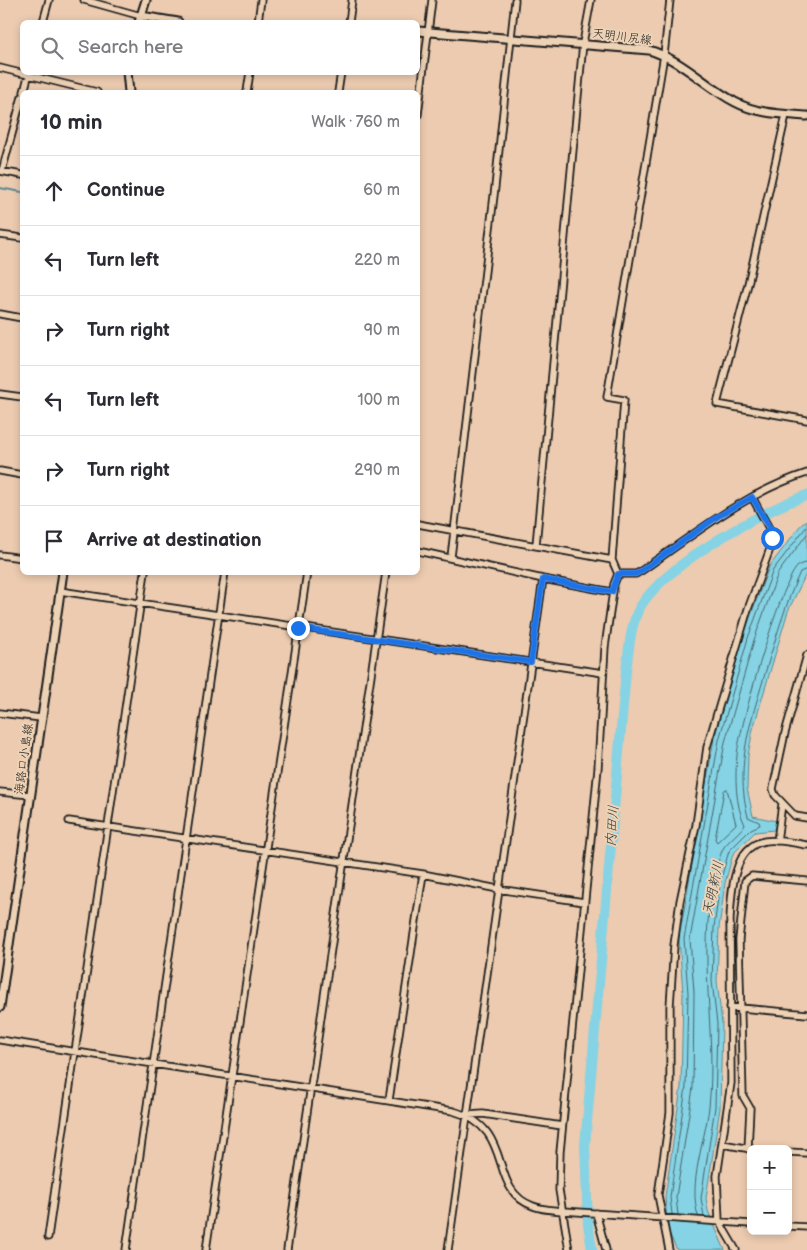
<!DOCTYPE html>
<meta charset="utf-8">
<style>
:root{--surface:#fff;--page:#f2f2f3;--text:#2b2b33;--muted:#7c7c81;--line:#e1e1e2}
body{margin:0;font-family:"Balsamiq Sans","Klee One",sans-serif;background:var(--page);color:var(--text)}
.controls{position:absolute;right:15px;bottom:15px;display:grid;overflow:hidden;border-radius:8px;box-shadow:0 2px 8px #0003}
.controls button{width:45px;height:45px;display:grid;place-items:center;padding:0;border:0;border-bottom:1px solid var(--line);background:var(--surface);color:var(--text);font:25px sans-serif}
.stop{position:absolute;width:15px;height:15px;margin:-11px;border:4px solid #1a73e8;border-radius:50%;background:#fff}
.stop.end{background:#1a73e8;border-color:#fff;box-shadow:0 1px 5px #0008}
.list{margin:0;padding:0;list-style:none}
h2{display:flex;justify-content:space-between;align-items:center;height:65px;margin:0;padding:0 20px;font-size:21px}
h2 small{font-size:16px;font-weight:400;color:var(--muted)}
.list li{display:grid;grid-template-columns:32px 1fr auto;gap:15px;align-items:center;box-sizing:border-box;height:70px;padding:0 20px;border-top:1px solid var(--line)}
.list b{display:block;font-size:19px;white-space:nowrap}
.list em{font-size:16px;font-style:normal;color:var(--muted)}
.icon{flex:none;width:28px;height:28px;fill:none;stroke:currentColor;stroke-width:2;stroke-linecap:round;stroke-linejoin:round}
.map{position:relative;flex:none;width:807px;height:1250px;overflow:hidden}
.search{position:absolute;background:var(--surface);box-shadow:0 2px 8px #0003;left:20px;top:20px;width:400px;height:55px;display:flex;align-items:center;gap:12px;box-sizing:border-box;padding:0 18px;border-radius:8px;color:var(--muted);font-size:19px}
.panel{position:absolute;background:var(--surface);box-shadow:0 2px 8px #0003;left:20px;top:90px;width:400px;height:485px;border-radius:8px}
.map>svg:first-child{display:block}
</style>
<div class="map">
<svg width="807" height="1250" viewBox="0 0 807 1250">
<rect width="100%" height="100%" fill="#eccbb0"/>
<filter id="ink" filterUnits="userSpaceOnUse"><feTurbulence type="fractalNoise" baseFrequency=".02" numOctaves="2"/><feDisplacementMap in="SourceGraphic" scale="10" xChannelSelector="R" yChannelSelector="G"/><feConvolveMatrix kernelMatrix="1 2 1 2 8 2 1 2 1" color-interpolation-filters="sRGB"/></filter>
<g filter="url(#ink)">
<path fill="#85d3e4" stroke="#5b8a94" d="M807,520V572L788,611L753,729L748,755L747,788L753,816L776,821L774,830L755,832L733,854L725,883L719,928L717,981L722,1024L720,1108L706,1198L708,1211L725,1250H677L668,1231L665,1197L681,1087L683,993L679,939L714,739L743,636L769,567L800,526Z"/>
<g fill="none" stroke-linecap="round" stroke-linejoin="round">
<path stroke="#46656c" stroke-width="1" d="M727,789L736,824L717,842L715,839L724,791Z
M672,1214L670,1197L686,1087L688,993L684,939L719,740L748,638L773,570L807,526
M678,1215L676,1197L693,1088L694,992L690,939L725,742L754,640L778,573L807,534
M698,1216C688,1182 705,1142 709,1107C717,1032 697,955 714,880C716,870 719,856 724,847C730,839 739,833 745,825C735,804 735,778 737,755C739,728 781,583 797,567C800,564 803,563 807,563
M704,1217L701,1198L715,1107L717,1024L712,981L714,928L720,882L729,851L751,829L760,825L759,822L748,817C734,762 752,719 767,667C777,634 786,603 800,572L807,569"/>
<path stroke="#5b8a94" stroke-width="2" d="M0,188L22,192"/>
<path stroke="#85d3e4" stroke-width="10" d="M592,1250L588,1224L585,1145L626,671C629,651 630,625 640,607C667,563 759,513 807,495"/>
<defs>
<path id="minor" d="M84,0L141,16
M43,22L49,0
M258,22L261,0
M349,22L352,0
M0,68L97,92
M24,92L29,73
M247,92L250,72
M338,92L341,72
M418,115L432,0
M786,115L748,284L717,404L807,420
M0,171L22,175
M2,171L22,97
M0,235L22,238
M0,314L22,318
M0,394L22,397
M0,471L22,475
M418,524L612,560
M536,545L583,43L591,0
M418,551L543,579L612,592
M0,555L22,558
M451,557L495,187L515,0
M618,574H636L641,571C694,534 745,493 807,473
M60,591L603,673
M807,655L785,733L773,789L775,795L795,816L807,818
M0,713L41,718
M0,792L30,795
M69,821L423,874L498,889L584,902
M777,841L782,804
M730,1007L807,1014
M0,1040L453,1111C517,1129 486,1189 533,1206C543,1210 554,1210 564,1211L751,1224
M389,1100L423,874
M468,1115L483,1114L562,1126
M722,1144L751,1149
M748,1149L750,1108L743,1096L739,940L745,881L752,876L807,881
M788,1152L807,1153
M596,1213L606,1250
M788,1226L807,1227
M48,1237L145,572
M126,1250L225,572
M206,1250L307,572
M287,1250L386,572
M448,1250L543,579
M569,1250L559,1190L560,1152L598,768L605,647L614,584L618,574L612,560L624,400L607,397L664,55L670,0
M669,1250L658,1195L670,1113V1006L674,945L680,901L696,825L707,747L748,609L770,549L771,532L752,497
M736,1250L719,1221L717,1176L731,1083L730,920C731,896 732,846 765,841C778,839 794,843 807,845"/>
<path id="major" d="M141,16L178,22
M139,22L146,0
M418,31L649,50C682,60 705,86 735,102C757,114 783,114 807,116
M127,72L129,92
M0,1007L63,572"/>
</defs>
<use href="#minor" stroke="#1c1c1c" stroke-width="9"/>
<use href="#major" stroke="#1c1c1c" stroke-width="11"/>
<use href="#minor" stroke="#eed2b5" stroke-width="5.5"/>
<use href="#major" stroke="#eed2b5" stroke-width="7"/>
</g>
</g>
<g fill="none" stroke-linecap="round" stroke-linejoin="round" filter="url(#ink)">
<path stroke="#1a73e8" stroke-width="6" d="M298,628L531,662L543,579L612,592L618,574H636L641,571L717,517L752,497L772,532V538"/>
</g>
<g text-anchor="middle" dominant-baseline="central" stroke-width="4" stroke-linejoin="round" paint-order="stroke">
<g font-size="12" fill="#1c1c1c" stroke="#eed2b5">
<text transform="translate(622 37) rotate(7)">天明川尻線</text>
<text transform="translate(24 759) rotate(-82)">海路口小島線</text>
</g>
<g font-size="14" font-style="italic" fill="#314144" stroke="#eed2b5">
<text transform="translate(612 826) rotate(-85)">内田川</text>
<text transform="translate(713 888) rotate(-78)">天明新川</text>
</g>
</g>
</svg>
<div class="controls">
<button>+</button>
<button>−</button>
</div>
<div class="stop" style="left:772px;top:538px"></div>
<div class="stop end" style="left:298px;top:628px"></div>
<div class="search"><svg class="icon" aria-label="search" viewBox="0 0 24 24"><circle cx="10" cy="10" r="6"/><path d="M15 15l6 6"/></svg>Search here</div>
<section class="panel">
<h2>10 min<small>Walk · 760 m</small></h2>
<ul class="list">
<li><svg class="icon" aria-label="ahead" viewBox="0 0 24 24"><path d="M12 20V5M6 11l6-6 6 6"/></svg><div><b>Continue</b></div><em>60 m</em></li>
<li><svg class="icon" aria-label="left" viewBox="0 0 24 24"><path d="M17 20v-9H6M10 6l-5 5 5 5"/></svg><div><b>Turn left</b></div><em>220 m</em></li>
<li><svg class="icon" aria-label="right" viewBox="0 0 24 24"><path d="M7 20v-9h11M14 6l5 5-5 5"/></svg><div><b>Turn right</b></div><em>90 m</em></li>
<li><svg class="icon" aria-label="left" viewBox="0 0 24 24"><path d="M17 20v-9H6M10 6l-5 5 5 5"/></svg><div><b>Turn left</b></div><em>100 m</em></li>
<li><svg class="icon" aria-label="right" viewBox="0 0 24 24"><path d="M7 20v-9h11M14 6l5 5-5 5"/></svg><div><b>Turn right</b></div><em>290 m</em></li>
<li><svg class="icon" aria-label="arrive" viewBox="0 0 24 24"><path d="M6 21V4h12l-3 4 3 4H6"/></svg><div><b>Arrive at destination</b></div></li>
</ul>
</section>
</div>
